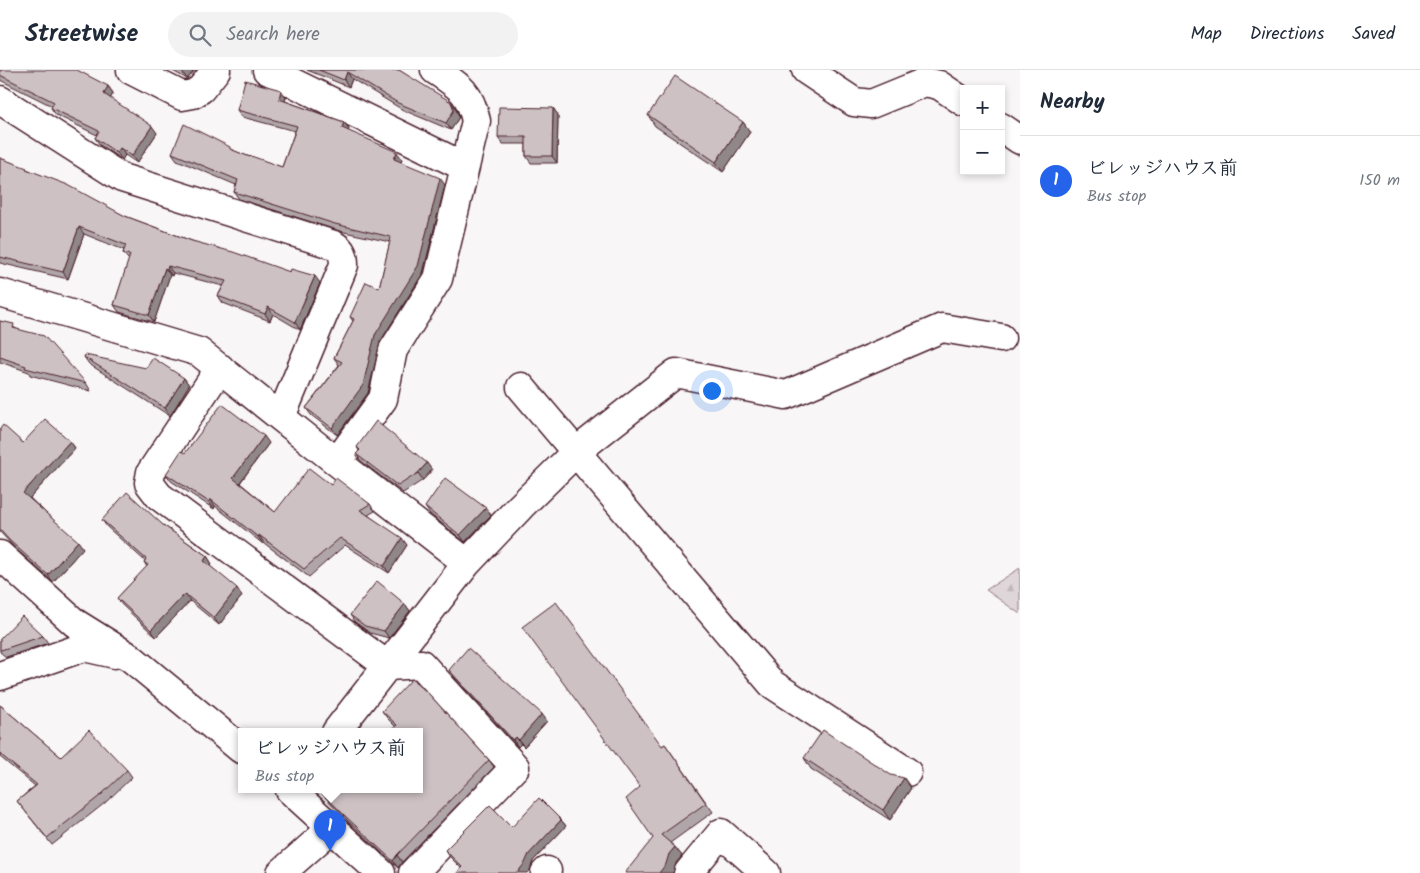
<!DOCTYPE html>
<meta charset="utf-8">
<style>
:root{--surface:#fff;--page:#f2f2f3;--text:#1f2937;--muted:#747a83;--line:#e0e1e3;--accent:#2563eb}
body{margin:0;font-family:Kalam,"Klee One",sans-serif;background:var(--page);color:var(--text)}
.controls{position:absolute;right:15px;top:15px;display:grid;overflow:hidden;border-radius:0px;box-shadow:0 2px 8px #0003}
.controls button{width:45px;height:45px;display:grid;place-items:center;padding:0;border:0;border-bottom:1px solid var(--line);background:var(--surface);color:var(--text);font:25px sans-serif}
.you{position:absolute;left:711px;top:320px;width:18px;height:18px;margin:-12px;border:4px solid #fff;border-radius:50%;background:#1a73e8;box-shadow:0 0 0 8px #1a73e833}
.badge{display:grid;place-items:center;width:32px;height:32px;border-radius:50%;background:var(--accent);color:#fff;font-size:16px;font-weight:700}
.pin{position:absolute;translate:-50% -41px;filter:drop-shadow(0 1px 2px #0008)}
.pin::after{content:'';position:absolute;top:26px;width:18px;height:15px;background:inherit;clip-path:polygon(0 0,100% 0,50% 100%)}
.popup{position:absolute;left:238px;top:658px;width:185px;height:65px;box-sizing:border-box;display:grid;place-content:center;border-radius:0px;background:var(--surface);filter:drop-shadow(0 1px 4px #0005);font-size:16px;white-space:nowrap;color:var(--muted)}
.popup b{font-size:19px;color:var(--text)}
.popup::after{content:'';position:absolute;left:50%;top:100%;margin-left:-10px;border:10px solid transparent;border-top-color:var(--surface)}
.list{margin:0;padding:0;list-style:none}
h2{display:flex;justify-content:space-between;align-items:center;height:65px;margin:0;padding:0 20px;font-size:21px}
h2 small{font-size:16px;font-weight:400;color:var(--muted)}
.list li{display:grid;grid-template-columns:32px 1fr auto;gap:15px;align-items:center;box-sizing:border-box;height:90px;padding:0 20px;border-top:1px solid var(--line)}
.list b{display:block;font-size:19px;white-space:nowrap}
.list p{margin:0;font-size:16px;white-space:nowrap;color:var(--muted)}
.list em{font-size:16px;font-style:normal;color:var(--muted)}
.icon{flex:none;width:28px;height:28px;fill:none;stroke:currentColor;stroke-width:2;stroke-linecap:round;stroke-linejoin:round}
.map{position:relative;flex:none;width:1020px;height:803px;overflow:hidden}
header{display:flex;align-items:center;gap:30px;box-sizing:border-box;height:70px;padding:0 25px;background:var(--surface);border-bottom:1px solid var(--line)}
header strong{font-size:24px}
nav{display:flex;gap:28px;margin-inline-start:auto;font-size:18px}
.search{width:350px;height:45px;background:var(--page);display:flex;align-items:center;gap:12px;box-sizing:border-box;padding:0 18px;border-radius:28px;color:var(--muted);font-size:19px}
main{display:flex}
aside{flex:1;background:var(--surface)}
.map>svg:first-child{display:block}
</style>
<header>
<strong>Streetwise</strong>
<div class="search"><svg class="icon" aria-label="search" viewBox="0 0 24 24"><circle cx="10" cy="10" r="6"/><path d="M15 15l6 6"/></svg>Search here</div>
<nav><a>Map</a><a>Directions</a><a>Saved</a></nav>
</header>
<main>
<div class="map">
<svg width="1020" height="803" viewBox="0 0 1020 803">
<defs>
<pattern id="forest-firs" width="22" height="20" patternUnits="userSpaceOnUse" patternTransform="scale(1.25)"><rect width="22" height="20" fill="#ded6d9"/><path d="M5 1l3.5 6h-7zM16 11l3.5 6h-7z" fill="#c0b7ba"/></pattern>
</defs>
<rect width="100%" height="100%" fill="#f8f6f7"/>
<filter id="ink" filterUnits="userSpaceOnUse"><feTurbulence type="fractalNoise" baseFrequency=".02" numOctaves="2"/><feDisplacementMap in="SourceGraphic" scale="10" xChannelSelector="R" yChannelSelector="G"/><feConvolveMatrix kernelMatrix="1 2 1 2 8 2 1 2 1" color-interpolation-filters="sRGB"/></filter>
<g filter="url(#ink)">
<path fill="url(#forest-firs)" stroke="#947a82" d="M1020,498V544L986,520Z"/>
<g fill="none" stroke-linecap="round" stroke-linejoin="round">
<defs>
<path id="minor" d="M131,0L182,26L193,24L201,19L216,0
M267,0L465,97
M806,0L854,32L871,34L925,12L939,15L964,32
M0,30L122,108L334,175C342,180 344,185 344,195L281,347
M1001,57L1020,70
M0,223L199,282L337,392L467,493L336,662
M220,298L151,402L149,413L159,426L388,596L421,594L515,697L413,803
M521,317L772,614L907,702
M337,392L383,329L393,280L438,209L476,51C470,22 459,16 435,0
M0,485L75,553L131,588L241,679
M467,493L521,436L577,381L676,303L786,325L942,258L1001,268
M0,606L84,577L115,584
M290,720L381,803
M281,803L332,758
M545,803L547,801
M688,803L721,763L766,803"/>
</defs>
<use href="#minor" stroke="#4a1f2b" stroke-width="31"/>
<use href="#minor" stroke="#fff" stroke-width="28"/>
</g>
<path fill="#b0a6a9" stroke="#4a1f2b" d="M0,0L108,16L113,23L110,29L157,63L137,93L125,85L122,90L100,75L95,68L97,65L56,45L51,38L52,36L0,10Z
M171,0H195L187,9Z
M307,0H399L456,39L459,47L451,60L403,40L352,9L349,17Z
M286,27L285,31L344,52L349,59L348,61L402,89L401,92L445,115L423,203L380,272L368,323L337,365L311,345L306,338L339,295L334,288L353,251L350,247L379,218L390,172L340,161L239,129L234,122L236,115L177,90L172,83L232,80L250,87L282,97L295,61L242,47L237,40Z
M553,38L558,45L557,93H531L526,86V74H503L498,67Z
M648,45L743,52L750,62L723,102L655,56Z
M0,88L29,100L125,146L192,171L320,213L300,260L273,244L270,251L223,233L218,226L223,216L173,203L172,206L170,205L154,252L119,242L114,235L129,190L123,183L124,180L84,164L68,209L0,193Z
M0,251L17,259L86,313L91,321L30,305L29,302L0,292Z
M84,287L184,308L189,315L170,346L89,294Z
M0,359L23,373L70,371L75,378L30,428L83,478L53,512L15,478L0,462Z
M269,373L240,413L275,442L331,415L370,434L375,441L368,445L407,475L389,503L345,475L309,507L264,473L263,474L215,436L214,439L171,411L166,404L185,383Z
M357,377L432,400L423,410L403,423L361,391L356,384L359,381Z
M425,437L491,445L465,472L430,444Z
M102,450L163,455L207,486L212,494L210,496L242,526L219,555L190,531L156,567L122,535L117,528L147,497L144,492L145,491L107,457Z
M405,534L410,541L389,568L370,563L355,552L350,545Z
M43,566L48,573L6,587L0,582V569Z
M449,600L547,651L524,677L521,674L518,677L454,607Z
M0,635L61,687L127,700L132,707L106,732L52,775L17,731L35,716L0,687Z
M382,641L489,690L494,697L402,792L398,798L347,750L318,720H419L395,656L387,648Z
M665,674L713,742L670,773L675,777L682,786L676,793L653,768L640,717L662,676Z
M804,688L911,718L890,750L811,699Z
M561,750L566,756L533,791L530,800L461,798L450,787L445,780L512,757Z"/>
<path fill="#908789" stroke="#4a1f2b" d="M184,0H195L187,9L182,2Z
M347,2L352,9L349,17L344,10Z
M108,16L113,23L109,32L104,24Z
M281,20L286,27L284,36L279,29Z
M451,32L456,39L459,47L451,60L446,53Z
M553,38L558,45L557,93L552,86Z
M344,52L349,59L347,65L342,58Z
M743,52L750,62L723,102L716,92Z
M152,56L157,63L137,93L132,86Z
M120,78L125,85L122,90L117,83Z
M397,82L402,89L399,96L394,89Z
M440,108L445,115L423,203L380,272L368,323L337,365L332,358L375,265Z
M79,157L84,164L68,209L63,202Z
M168,196L173,203L172,206L167,199Z
M165,198L170,205L154,252L149,245Z
M315,206L320,213L300,260L295,252Z
M268,237L273,244L270,251L265,244Z
M184,308L189,315L170,346L165,338Z
M264,366L269,373L238,415L233,408Z
M70,371L75,378L28,430L23,423Z
M427,393L432,400L423,410L418,403Z
M210,429L215,436L214,439L209,432Z
M486,438L491,445L465,472L460,465Z
M259,465L264,473L263,474L258,467Z
M402,468L407,475L389,503L384,496Z
M78,471L83,478L53,512L48,505Z
M207,486L212,494L209,498L204,491Z
M237,518L242,526L219,555L214,548Z
M185,524L190,531L156,567L151,560Z
M405,534L410,541L389,568L384,561Z
M542,644L547,651L524,677L519,670Z
M516,667L521,674L518,677L513,670Z
M904,708L911,718L890,750L883,740Z
M561,750L566,756L533,791L530,800L527,803H517L529,784Z
M675,777L682,786L676,793L673,803H659L669,784Z
M397,785L402,792L398,798L393,791Z"/>
<path fill="#cdc1c4" stroke="#4a1f2b" d="M0,0H77L108,16L104,24L152,56L132,86L120,78L117,83L95,68L99,61L51,38L54,32L0,5Z
M319,0H399L451,32L454,40L446,53L398,33L347,2L344,10Z
M675,6L743,52L716,92L648,45Z
M245,10L281,20L279,29L344,52L342,58L397,82L394,89L440,108L418,196L375,265L363,315L332,358L306,338L342,292L334,288L354,249L350,247L366,212L379,218L391,167L335,154L234,122L238,110L172,83L184,54L230,77V79L250,87L251,86L282,97L297,56L237,40Z
M499,37L553,38L552,86H526V67H498Z
M0,88L27,98L26,99L68,115L125,146L192,171L233,182L290,202L291,199L315,206L295,252L268,237L265,244L218,226L226,211L168,196L167,199L165,198L149,245L114,235L130,185L123,183L126,175L79,157L63,202L0,187Z
M0,251L14,254L13,258L44,266L86,313L25,298L26,296L0,287Z
M85,285L146,298L153,288L184,308L165,338L84,287Z
M222,334L264,366L233,408L275,442L309,398L331,415L336,408L370,434L360,440L402,468L384,496L340,468L304,499L259,465L258,467L210,429L209,432L166,404L181,381L185,383Z
M45,349L70,371L23,423L78,471L48,505L10,471L0,460V359L3,355L23,373Z
M376,351L427,393L418,403L398,416L356,384L360,380L357,377Z
M445,408L486,438L460,465L425,437Z
M127,422L163,455L207,486L204,491L237,518L214,548L185,524L151,560L117,528L148,495L144,492L146,489L102,450Z
M377,511L405,534L384,561L365,556L350,545Z
M556,532L662,676L665,674L706,733L661,765L675,777L669,784L666,794L659,803H625L653,768L626,729L640,717L522,557Z
M22,546L43,566L1,580H0V569Z
M468,578L542,644L519,670L516,667L513,670L449,600Z
M412,609L428,623L489,690L397,785L393,791L342,743L320,720H419V662H389L397,655L382,641Z
M0,635L61,687L89,660L127,700L101,725L47,768L17,731L37,715L0,684Z
M823,660L891,705L904,708L883,740L804,688Z
M539,728L561,750L529,784L525,793L517,803H457L462,797L445,780L490,735L512,757Z"/>
</g>
</svg>
<div class="controls">
<button>+</button>
<button>−</button>
</div>
<div class="you"></div>
<div class="pin badge" style="left:330px;top:781px">1</div>
<div class="popup"><b>ビレッジハウス前</b>Bus stop</div>
</div>
<aside>
<h2>Nearby<small></small></h2>
<ul class="list">
<li><span class="badge">1</span><div><b>ビレッジハウス前</b><p>Bus stop</p></div><em>150 m</em></li>
</ul>
</aside>
</main>
